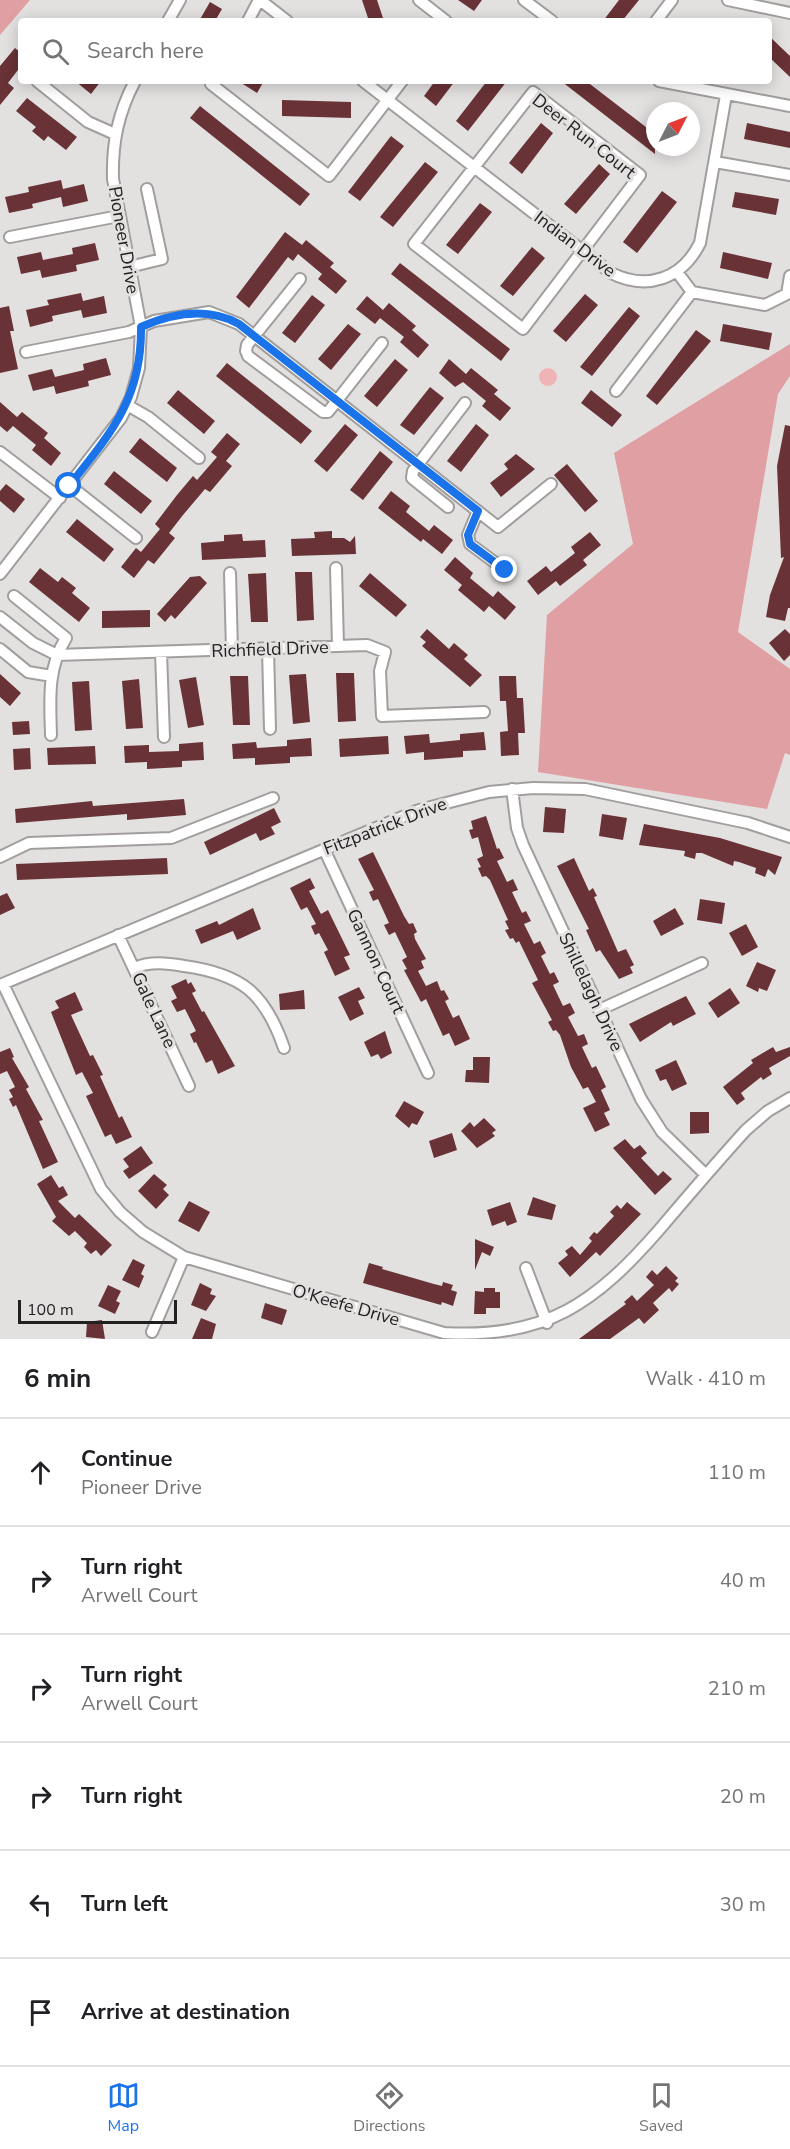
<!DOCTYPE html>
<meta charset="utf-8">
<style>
:root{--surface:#fff;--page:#f6f6f6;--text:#202124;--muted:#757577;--line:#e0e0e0;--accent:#1a73e8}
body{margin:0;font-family:"Nunito Sans",sans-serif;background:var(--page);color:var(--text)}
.compass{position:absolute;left:646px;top:102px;width:54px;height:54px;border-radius:50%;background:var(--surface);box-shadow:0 3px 15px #0003;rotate:48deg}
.scale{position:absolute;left:18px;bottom:15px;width:159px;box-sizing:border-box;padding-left:6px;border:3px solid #222121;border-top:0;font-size:16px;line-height:21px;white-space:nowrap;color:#222121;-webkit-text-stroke:4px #e3e0e0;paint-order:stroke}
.stop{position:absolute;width:18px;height:18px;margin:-14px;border:4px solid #1a73e8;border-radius:50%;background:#fff}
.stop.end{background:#1a73e8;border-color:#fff;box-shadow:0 2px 6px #0008}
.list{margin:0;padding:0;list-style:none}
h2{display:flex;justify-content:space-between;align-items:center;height:78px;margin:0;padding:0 24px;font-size:26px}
h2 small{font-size:20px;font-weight:400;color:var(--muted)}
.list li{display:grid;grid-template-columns:39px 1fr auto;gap:18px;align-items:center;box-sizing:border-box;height:108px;padding:0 24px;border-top:2px solid var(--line)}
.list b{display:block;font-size:22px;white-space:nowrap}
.list p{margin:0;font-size:20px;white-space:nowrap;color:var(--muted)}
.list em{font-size:20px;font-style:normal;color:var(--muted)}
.icon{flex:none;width:33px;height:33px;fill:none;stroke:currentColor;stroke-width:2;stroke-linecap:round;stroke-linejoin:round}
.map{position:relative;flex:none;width:790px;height:1339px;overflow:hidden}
.search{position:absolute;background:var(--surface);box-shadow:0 3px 15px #0003;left:18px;right:18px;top:18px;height:66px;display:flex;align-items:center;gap:15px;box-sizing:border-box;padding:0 21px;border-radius:6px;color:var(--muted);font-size:22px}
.sheet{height:726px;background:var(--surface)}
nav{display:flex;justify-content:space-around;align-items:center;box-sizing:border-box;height:84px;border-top:2px solid var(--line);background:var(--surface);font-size:16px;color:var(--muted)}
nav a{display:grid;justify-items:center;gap:3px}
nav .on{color:var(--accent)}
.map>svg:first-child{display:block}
</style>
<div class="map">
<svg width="790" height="1339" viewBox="0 0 790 1339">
<rect width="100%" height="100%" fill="#e3e0e0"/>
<path fill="#f0b3b6" d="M539 377a9 9 0 1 1 18 0a9 9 0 1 1-18 0Z"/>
<path fill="#e09fa2" d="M0,0H30L0,35Z
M790,344V376L778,394L738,632L790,669V755L785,753L767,809L538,772L547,615L633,544L614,453Z"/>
<path fill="#683236" d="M362,0H377L384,21H369Z
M458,0H482L474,11Z
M619,0H639L622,21H603Z
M210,2L222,9L215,21H199Z
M769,36L790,56V77L769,57Z
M15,48L21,53V66L8,83L14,88L0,105V66Z
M75,81H101L91,94Z
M238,81H264L257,93Z
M435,81H455L436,106L424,96Z
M487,81H507L468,131L456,121Z
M561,81H586L655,134V154Z
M27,98L77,137L66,150L48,136L44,141L32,131L36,127L16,111Z
M282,100L351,102V118L282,116Z
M200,106L310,194L300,206L190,118Z
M541,123L553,133L522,174L509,163Z
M747,123L790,132V148L744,139Z
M391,136L404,146L360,201L348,192Z
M425,162L438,172L393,227L380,217Z
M599,164L610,174L576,214L564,204Z
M61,180L63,189L84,184L88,201L63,207L61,197L32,204L33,208L9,213L5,197L29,192L28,187Z
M662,191L677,202L637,253L623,242Z
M735,192L779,199L776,215L732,207Z
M480,203L492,212L458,254L446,245Z
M285,232L302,245L306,240L334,263L330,267L347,281L336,294L318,279L322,274L298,254L293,261L288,257L249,308L236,297Z
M95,243L99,260L76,265L77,271L42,278L40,270L21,274L17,257L41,252L43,260L73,254L72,248Z
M532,247L545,258L513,296L500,286Z
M723,252L772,263L768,279L720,268Z
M400,263L510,349L501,361L391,274Z
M81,293L83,301L104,296L107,313L83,318L81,310L52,316L53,321L30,327L26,310L49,305L47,300Z
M585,294L598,305L566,342L553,331Z
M312,295L325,305L295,343L282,333Z
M367,296L383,310L389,303L416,326L412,330L429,345L418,358L400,342L404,337L380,318L375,324L356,309Z
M9,306L14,331H10L18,369L0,373V308Z
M629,307L640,316L592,376L580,367Z
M348,324L361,334L331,370L318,359Z
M723,324L772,333L769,350L720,341Z
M696,330L711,341L657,405L646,396Z
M106,358L111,375L88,381L89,386L56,394L54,386L33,391L28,375L52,369L55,377L84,370L83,364Z
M395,359L408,370L377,407L364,396Z
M449,359L466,374L471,368L498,390L494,394L511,408L500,421L482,406L486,401L463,382L455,387L439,373Z
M227,363L312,431L301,444L216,376Z
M430,387L444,398L414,435L400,425Z
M178,390L215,421L204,434L167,403Z
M591,390L622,415L612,427L581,403Z
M0,402L17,417L22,412L48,433L44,438L61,453L51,466L32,450L36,445L13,426L7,432L0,426Z
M345,424L358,435L327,472L314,461Z
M476,424L489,435L461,472L447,461Z
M785,425L790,426V608H788L785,621L766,617L770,595L784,557L781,558L777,466Z
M227,433L240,444L226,461L232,466L210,492L205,489L183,515L169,533L175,538L154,564L148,560L134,578L121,567L136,548L141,552L160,529L155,524L177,495L193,476L197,480L217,457L211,452Z
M140,438L177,468L167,482L129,452Z
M380,451L393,462L363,500L350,490Z
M516,454L535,469L501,497L490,483L508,469L504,464Z
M567,464L598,501L585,512L554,475Z
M114,471L152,501L141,514L104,484Z
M6,484L25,499L14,513L0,501V491Z
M391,491L410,506L406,512L429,531L434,525L453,540L442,554L423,539L421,542L378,508Z
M77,519L114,549L104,562L66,532Z
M332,531V538H344L350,542L355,536L356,554L292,556L291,539L315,538L314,532Z
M590,532L601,545L583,560L587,565L560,586L556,581L538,595L527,581L546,566L551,572L575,553L571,547Z
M242,534L243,541L265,540L266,557L202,560L201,543L224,541V535Z
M455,557L473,573L470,578L493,597L498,591L516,607L505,620L489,606L484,612L458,590L462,585L444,570Z
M40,568L58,582L62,577L76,588L72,593L90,608L79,622L29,582Z
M295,572H312L314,620L297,621Z
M266,573L268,622H251L248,574Z
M370,573L407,605L396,617L359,586Z
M200,576L207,583L175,619L171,615L165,622L157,614L190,577Z
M150,610V627L102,628V611Z
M427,629L449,649L454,643L468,655L464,659L482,675L470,687L422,646L426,642L420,637Z
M785,629L790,634V655L784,661L769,643Z
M336,673H354L356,721L338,722Z
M0,674L21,693L10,706L0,697Z
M306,674L310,722L293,724L289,675Z
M230,676H248L250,725H233Z
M499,676H516L517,698H523L525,733H518L519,755L501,756L500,732L508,731L506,701H500Z
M196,677L204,725L188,728L179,680Z
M139,679L143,728L126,729L122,681Z
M89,681L92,730L75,731L72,682Z
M29,721L30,734L13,735L12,722Z
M484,732L486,750L463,751V757L424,760V752L406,754L404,736L429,734L430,743L460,740V734Z
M388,736L389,754L340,757L339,739Z
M311,738L312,756L290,757V763L255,765V758L233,759L232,744L256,742L257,748L287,746V740Z
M203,742L204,760L182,761V767L147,769V762L125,763L124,746L149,745V752L179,751V744Z
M95,746L96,764L48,765L47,748Z
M30,748L31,769L14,770L13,749Z
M184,799L186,815L127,820V814L16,823L15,809L92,801L93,806Z
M545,807L566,809L564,833L543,832Z
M274,808L281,822L271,827L275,834L260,841L256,833L210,855L204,842Z
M602,814L627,818L623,840L599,836Z
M486,816L497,849L499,848L504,858L497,861L507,882L513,879L518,890L512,892L522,913L526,911L531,921L524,924L534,944L540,941L546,953L541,956L550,974L554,972L559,982L553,985L563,1006L570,1003L575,1013L568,1017L578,1036L584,1034L588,1044L582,1047L592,1068L596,1066L606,1087L601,1090L610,1110L604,1113L610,1125L595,1132L583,1108L596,1102L588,1087L583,1089L571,1067L560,1035L556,1030L553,1031L548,1022L552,1020L532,983L538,980L519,941L516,943L513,938L510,939L505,930L509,929L505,921L508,920L490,880L486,876L482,877L478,868L481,867L477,859L483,856L478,837L472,839L469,830L473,829L471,821Z
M644,824L720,838L782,857L775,875L768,869L765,877L755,873L756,868L739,862L734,861L733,866L702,853H696L695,859L684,856L685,851L639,845Z
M373,852L404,916L409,924L413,923L417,932L414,934L415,939L426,959L421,961L424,968L418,971L426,986L437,981L441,991L444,990L449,999L445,1001L453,1018L459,1015L470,1039L455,1046L449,1033L443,1036L426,999L421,1002L404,970L407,969L402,960L407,957L395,932L389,935L384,925L389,923L378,899L373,901L369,892L374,890L358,859Z
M167,858L168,874L17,880L16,864Z
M574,858L589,891L593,888L597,896L594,897L618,952L626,949L634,965L630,967L633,973L619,979L600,950L596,952L586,930L589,929L557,866Z
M310,878L315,888L309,891L321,914L328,910L350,955L344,957L350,969L335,976L324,952L328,950L319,933L315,935L311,926L316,924L307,907L301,910L290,888Z
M7,893L15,908L0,915V896Z
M700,899L725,903L722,924L697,920Z
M253,908L261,929L237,940L233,931L201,944L195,930L217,921L219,925Z
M675,908L684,924L661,936L653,921Z
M746,924L758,947L742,956L729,933Z
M757,962L776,970L767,991L759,988L758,992L746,986Z
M186,979L188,984L191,982L196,991L192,993L202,1012L204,1011L235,1066L218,1074L212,1060L206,1063L196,1042L194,1043L190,1034L196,1031L185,1009L177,1012L171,1001L177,998L171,986Z
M359,987L365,998L358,1001L364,1014L350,1021L338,997Z
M730,988L740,1003L718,1018L708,1003Z
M304,990L305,1009L280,1010L279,994Z
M75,992L83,1010L71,1015L90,1056L93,1055L103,1075L100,1076L119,1118L122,1116L132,1137L116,1144L111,1134L105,1137L86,1096L93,1093L82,1072L76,1075L51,1012L59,1008L55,1001Z
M686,996L696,1014L673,1026L671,1022L640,1042L629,1024Z
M385,1031L392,1053L381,1059L378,1054L371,1057L364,1042Z
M773,1047L776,1052L790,1047V1056L769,1068L772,1074L763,1080L761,1077L741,1093L745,1099L737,1105L723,1087L753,1063L751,1060Z
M10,1048L14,1057L12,1058L29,1087L26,1089L43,1120L39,1121L58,1162L43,1169L16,1105L13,1107L9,1099L13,1097L9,1090L15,1087L7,1071L0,1074V1052Z
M473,1057H490L489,1083L465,1082L466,1070H473Z
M676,1060L687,1084L672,1091L666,1079L660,1081L655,1070Z
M404,1101L424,1112L417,1125L412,1123L409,1128L395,1116Z
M690,1112H709V1133L690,1134Z
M484,1118L496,1130L492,1133L495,1136L477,1148L461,1131L470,1122L474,1127Z
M452,1133L457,1150L434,1158L429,1141Z
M625,1139L634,1149L640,1145L647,1153L641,1158L658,1176L663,1171L672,1179L655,1195L613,1148Z
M141,1146L153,1163L129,1179L123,1171L129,1167L123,1159Z
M154,1174L167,1185L163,1189L169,1195L156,1209L138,1191Z
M51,1175L59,1188L63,1186L68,1195L58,1201L75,1218L79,1214L112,1245L101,1256L96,1250L91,1254L84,1247L87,1243L75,1231L69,1236L52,1221L56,1217L37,1184Z
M533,1197L556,1205L552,1220L527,1215Z
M189,1201L210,1212L199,1232L178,1221Z
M510,1202L517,1222L507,1226L505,1221L492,1226L487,1210Z
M627,1202L641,1214L600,1256L596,1252L570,1277L558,1263L568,1255L565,1251L572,1246L580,1255L592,1241L589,1238L594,1232L597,1234L614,1216L610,1212L617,1205L621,1209Z
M475,1239L494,1247L490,1256L482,1252L475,1270Z
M133,1259L145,1265L141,1274L144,1276L139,1288L122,1280Z
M369,1263L383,1267L382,1269L434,1284L442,1286L443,1282L453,1285L451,1290L457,1292L453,1306L442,1302L441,1305L363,1283Z
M666,1266L678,1278L675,1281L679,1284L672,1292L669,1288L653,1303L659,1310L644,1324L639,1318L610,1339H579L626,1304L624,1302L632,1295L637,1301L654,1285L646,1277L652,1270L657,1275Z
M200,1283L212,1289L210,1294L216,1296L206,1311L191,1305Z
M108,1285L121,1291L116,1301L120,1303L115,1314L98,1306Z
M484,1288H495V1292H500V1308H486V1314H474L475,1291L484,1292Z
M265,1303L287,1310L282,1325L261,1318Z
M201,1318L216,1324L212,1339H192Z
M102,1320L105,1339L86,1337L87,1322Z"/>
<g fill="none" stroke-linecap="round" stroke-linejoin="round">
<defs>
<path id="minor" d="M260,0L287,21
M419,0L446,21
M524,0L552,21
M728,0L790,13
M168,21L180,0
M248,21L259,0
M656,21L672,0
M37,81L88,122L115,134
M213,81L211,84L329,176L402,81
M363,81L611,273C647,291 682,279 700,243L726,95
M659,81L790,106
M533,92L640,175L523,329L414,244Z
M715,162L790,175
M10,237L119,216
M129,267L162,259L147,189
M677,272L692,292L765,305L787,294L790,276
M300,279L247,345L246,351L248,356L323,412H328L382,343
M26,352L129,332L154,321L209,312L239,324L498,527L551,484
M616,391L692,292
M127,405L148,417L199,458
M0,452L60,498
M69,485L136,538
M448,507L412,478L413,471L465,403
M478,511L468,535L470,544L505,570
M336,568L338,646
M230,573L232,651
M0,574L121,418L131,397L139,368L141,327L113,179C112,143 118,113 135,81
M14,596L66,638C47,668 50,701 51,735
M0,617L33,643L57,655L367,645L385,652L380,671L382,716L484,712
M0,649L28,672L52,676
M268,649L270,729
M161,652L164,737
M512,789L517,828L523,845L641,1099L662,1132L706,1175
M324,849L428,1073
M0,857L29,843L171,838L273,798
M118,935L189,1086
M134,968C150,961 167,963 184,966C242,974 265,993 284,1048
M3,984L101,1189L120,1212L143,1232L184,1257L444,1333C547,1339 596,1302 659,1230C687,1197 716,1163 746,1130L768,1111L790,1098
M0,985L419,810L489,792L533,788L585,789L748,823L790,837
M599,1010L702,963
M526,1268L547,1323
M152,1332L184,1257"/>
</defs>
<use href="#minor" stroke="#a29e9e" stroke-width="14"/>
<use href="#minor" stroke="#fff" stroke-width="10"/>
</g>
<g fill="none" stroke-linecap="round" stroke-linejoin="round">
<path stroke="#1a73e8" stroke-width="8" d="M69,486C111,433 142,398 141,327C173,313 208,307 239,324L478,511L468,535L470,544L505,570"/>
</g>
<g text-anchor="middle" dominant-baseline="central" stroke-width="6" stroke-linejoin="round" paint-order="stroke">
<g font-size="18" fill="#222121" stroke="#e3e0e0">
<text transform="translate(584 136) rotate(38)">Deer Run Court</text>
<text transform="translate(124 240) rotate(80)">Pioneer Drive</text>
<text transform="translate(575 244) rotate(37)">Indian Drive</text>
<text transform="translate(270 649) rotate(-2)">Richfield Drive</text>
<text transform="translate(385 826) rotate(-21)">Fitzpatrick Drive</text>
<text transform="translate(376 961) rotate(65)">Gannon Court</text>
<text transform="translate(591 992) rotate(65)">Shillelagh Drive</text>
<text transform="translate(154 1010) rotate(65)">Gale Lane</text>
<text transform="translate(346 1305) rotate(16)">O'Keefe Drive</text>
</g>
</g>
</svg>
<svg class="compass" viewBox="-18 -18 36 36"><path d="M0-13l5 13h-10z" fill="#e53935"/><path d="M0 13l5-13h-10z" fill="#757577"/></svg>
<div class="scale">100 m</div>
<div class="stop" style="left:69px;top:486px"></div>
<div class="stop end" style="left:505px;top:570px"></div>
<div class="search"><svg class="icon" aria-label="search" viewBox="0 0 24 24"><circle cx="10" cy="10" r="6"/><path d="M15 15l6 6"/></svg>Search here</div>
</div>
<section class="sheet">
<h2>6 min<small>Walk · 410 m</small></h2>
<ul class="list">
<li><svg class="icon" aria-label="ahead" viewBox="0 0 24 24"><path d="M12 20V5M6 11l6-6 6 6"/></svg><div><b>Continue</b><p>Pioneer Drive</p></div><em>110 m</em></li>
<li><svg class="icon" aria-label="right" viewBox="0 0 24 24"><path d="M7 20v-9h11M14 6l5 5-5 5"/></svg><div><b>Turn right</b><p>Arwell Court</p></div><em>40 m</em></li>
<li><svg class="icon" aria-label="right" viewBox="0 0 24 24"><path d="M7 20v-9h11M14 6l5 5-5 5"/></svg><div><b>Turn right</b><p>Arwell Court</p></div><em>210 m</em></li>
<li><svg class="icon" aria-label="right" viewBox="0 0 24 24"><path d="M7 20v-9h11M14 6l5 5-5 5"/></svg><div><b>Turn right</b></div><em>20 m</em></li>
<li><svg class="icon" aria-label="left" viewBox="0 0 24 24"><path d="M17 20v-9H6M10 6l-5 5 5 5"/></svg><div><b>Turn left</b></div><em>30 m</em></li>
<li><svg class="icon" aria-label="arrive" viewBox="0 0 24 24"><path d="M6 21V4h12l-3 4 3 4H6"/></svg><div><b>Arrive at destination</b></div></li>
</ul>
</section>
<nav>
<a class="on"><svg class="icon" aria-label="map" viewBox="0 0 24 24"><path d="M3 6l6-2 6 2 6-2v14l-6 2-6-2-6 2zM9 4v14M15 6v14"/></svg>Map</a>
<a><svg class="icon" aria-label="directions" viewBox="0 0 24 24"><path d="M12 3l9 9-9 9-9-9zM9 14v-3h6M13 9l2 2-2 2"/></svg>Directions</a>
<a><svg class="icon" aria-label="saved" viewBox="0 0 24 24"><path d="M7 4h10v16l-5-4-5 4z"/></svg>Saved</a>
</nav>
